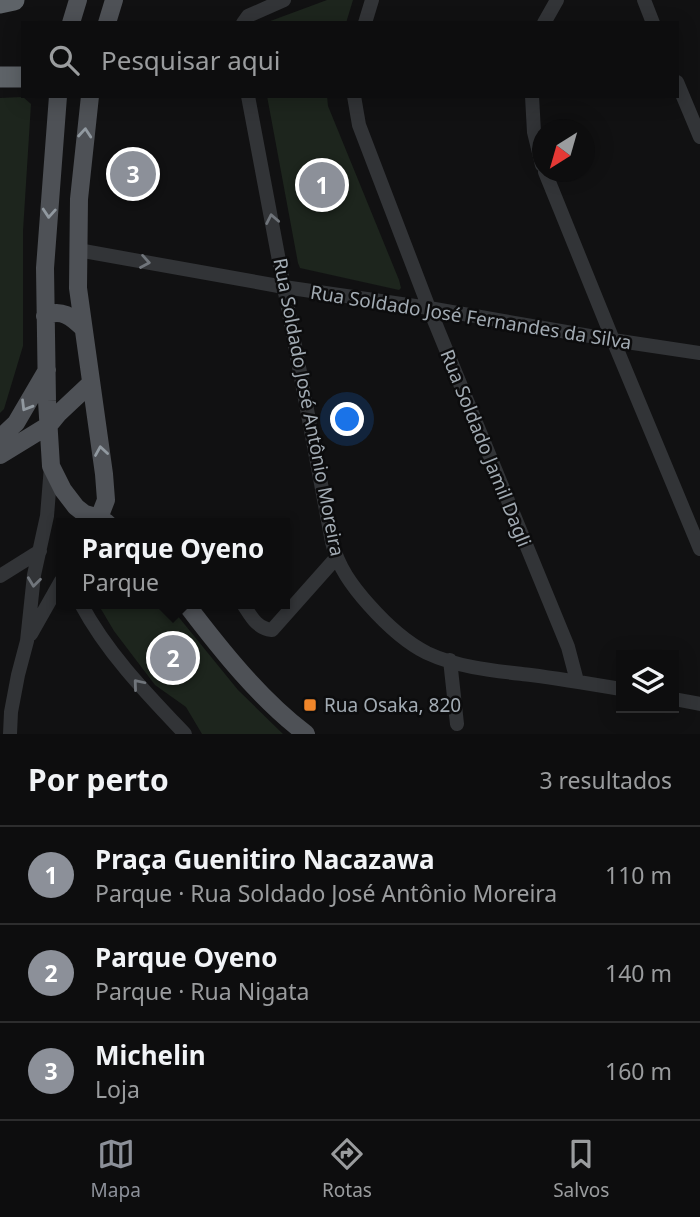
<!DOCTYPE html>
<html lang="pt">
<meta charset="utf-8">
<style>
:root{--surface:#0d0d0e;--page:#1b1b1c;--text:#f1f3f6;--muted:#9a9c9e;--line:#2d2d2e;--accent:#8c9099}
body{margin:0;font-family:"Noto Sans",sans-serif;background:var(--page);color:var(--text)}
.controls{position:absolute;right:21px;bottom:21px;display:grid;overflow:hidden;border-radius:0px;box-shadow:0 4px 18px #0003}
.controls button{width:63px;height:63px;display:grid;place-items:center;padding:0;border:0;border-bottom:2px solid var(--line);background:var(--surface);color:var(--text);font:35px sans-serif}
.compass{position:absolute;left:532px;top:119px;width:63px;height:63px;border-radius:50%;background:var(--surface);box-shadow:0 4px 18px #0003;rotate:217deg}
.you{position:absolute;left:348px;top:420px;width:24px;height:24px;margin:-18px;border:5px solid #fff;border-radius:50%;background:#1a73e8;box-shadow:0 0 0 10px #1a73e833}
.badge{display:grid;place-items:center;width:46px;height:46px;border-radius:50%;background:var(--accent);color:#fff;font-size:23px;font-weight:700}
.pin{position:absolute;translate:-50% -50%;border:4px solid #fff;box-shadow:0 2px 7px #0006}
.popup{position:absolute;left:56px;top:518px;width:234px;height:91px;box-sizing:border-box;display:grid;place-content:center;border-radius:0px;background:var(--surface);filter:drop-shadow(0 2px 5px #0005);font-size:23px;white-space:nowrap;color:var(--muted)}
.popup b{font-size:26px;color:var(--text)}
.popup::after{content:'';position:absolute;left:50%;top:100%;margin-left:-14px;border:14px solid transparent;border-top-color:var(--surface)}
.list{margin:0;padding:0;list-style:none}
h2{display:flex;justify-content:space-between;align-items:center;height:91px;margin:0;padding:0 28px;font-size:30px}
h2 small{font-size:23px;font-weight:400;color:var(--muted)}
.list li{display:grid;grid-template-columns:46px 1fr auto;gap:21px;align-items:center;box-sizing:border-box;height:98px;padding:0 28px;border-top:2px solid var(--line)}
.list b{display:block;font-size:26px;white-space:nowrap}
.list p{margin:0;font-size:23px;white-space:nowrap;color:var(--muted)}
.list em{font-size:23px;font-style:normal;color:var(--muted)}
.icon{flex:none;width:38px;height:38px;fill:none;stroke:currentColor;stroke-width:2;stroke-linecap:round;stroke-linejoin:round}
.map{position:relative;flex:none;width:700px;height:734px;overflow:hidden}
.search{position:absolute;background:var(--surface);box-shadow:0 4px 18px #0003;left:21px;right:21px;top:21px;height:77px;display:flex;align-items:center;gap:18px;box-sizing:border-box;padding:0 24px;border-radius:0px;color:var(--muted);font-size:26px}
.sheet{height:385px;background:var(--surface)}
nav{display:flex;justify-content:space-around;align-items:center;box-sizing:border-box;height:98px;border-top:2px solid var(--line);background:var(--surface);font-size:19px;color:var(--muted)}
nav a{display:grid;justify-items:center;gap:4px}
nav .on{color:var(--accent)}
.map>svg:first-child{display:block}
</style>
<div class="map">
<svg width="700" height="734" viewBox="0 0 700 734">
<rect width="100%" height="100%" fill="#111112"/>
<path fill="#1d251d" d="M327,0H353L346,23H265Z
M267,96H327L328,106L399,280L401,288L399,290L300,268L298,263Z
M23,97L31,104L23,231V346L4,409L0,413V98Z
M98,604H168L238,690L283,734H202L186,707L155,685L114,631Z"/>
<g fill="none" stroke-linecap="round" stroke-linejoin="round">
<path stroke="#323437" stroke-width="14" d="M644,0L653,23
M243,23L248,16L284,0
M365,23L372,0
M544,23L557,0
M677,82L700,137
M248,96L332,542C338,567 352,586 369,605C385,623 405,642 427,653C459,668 497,671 531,675C561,679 591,684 621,689
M354,96L359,125L429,308L568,647L577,681
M532,96L534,132L542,165
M545,172L613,340L700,549
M78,250L284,287L429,308L613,340L700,353
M0,576L40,551
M81,604C107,653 147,694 185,734
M243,604C251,616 256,628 272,630L336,558
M31,634L61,581
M450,660L457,724
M674,699L700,704
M10,734L11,712L18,675L27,641L34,575L47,516L51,466"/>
<path stroke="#4e5156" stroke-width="18" d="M71,23L78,0
M107,23L114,0
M58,96L45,268L47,401L51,466L63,490L76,507L85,514L99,518L107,523
M90,96L79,199L78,288L104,474L106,500L99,518
M45,316C61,308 72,317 83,328
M0,438L16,423L47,370
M0,455L49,425L58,414L91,383
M186,604C221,650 259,698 306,734"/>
<path stroke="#5e6368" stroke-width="21" d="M0,3L14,0
M0,77H23"/>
</g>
<defs><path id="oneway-chevron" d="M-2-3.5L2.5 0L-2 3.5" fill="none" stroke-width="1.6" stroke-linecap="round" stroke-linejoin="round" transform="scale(1.75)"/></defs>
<g stroke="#9199a0">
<use href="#oneway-chevron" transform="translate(85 133) rotate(-85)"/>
<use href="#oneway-chevron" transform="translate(49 213) rotate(94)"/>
<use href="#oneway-chevron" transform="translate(26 406) rotate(121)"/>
<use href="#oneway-chevron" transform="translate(101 451) rotate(-99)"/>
</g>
<g stroke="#70757b">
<use href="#oneway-chevron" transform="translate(272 219) rotate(-101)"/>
<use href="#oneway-chevron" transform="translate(145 262) rotate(10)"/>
<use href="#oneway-chevron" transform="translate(34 582) rotate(97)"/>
<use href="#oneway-chevron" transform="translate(138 684) rotate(-130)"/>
</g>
<rect fill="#f1862a" stroke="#0c0c0d" stroke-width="2.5" x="303" y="698" width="14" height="14" rx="3.5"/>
<g text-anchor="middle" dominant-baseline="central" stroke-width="5" stroke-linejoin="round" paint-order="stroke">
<g font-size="19" fill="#a2abb3" stroke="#0c0c0d">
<text transform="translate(471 317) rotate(9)">Rua Soldado José Fernandes da Silva</text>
<text transform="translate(309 407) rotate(79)">Rua Soldado José Antônio Moreira</text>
<text transform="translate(486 448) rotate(68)">Rua Soldado Jamil Dagli</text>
</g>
<g font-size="19" fill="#a2abb3" stroke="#0c0c0d" text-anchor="start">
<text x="324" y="705">Rua Osaka, 820</text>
</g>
</g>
</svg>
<div class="controls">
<button><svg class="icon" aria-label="layers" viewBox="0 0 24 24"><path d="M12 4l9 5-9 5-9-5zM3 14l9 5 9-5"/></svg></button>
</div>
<svg class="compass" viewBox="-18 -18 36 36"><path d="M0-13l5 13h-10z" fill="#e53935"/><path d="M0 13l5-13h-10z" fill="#9a9c9e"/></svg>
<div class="you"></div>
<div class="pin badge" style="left:322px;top:185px">1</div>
<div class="pin badge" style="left:173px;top:658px">2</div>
<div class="popup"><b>Parque Oyeno</b>Parque</div>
<div class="pin badge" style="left:133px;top:174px">3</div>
<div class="search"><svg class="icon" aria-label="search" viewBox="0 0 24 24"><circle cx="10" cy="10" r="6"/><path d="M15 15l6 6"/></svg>Pesquisar aqui</div>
</div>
<section class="sheet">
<h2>Por perto<small>3 resultados</small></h2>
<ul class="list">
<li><span class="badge">1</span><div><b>Praça Guenitiro Nacazawa</b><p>Parque · Rua Soldado José Antônio Moreira</p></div><em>110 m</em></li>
<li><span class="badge">2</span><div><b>Parque Oyeno</b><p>Parque · Rua Nigata</p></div><em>140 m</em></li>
<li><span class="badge">3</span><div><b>Michelin</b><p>Loja</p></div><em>160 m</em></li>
</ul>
</section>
<nav>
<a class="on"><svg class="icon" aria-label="map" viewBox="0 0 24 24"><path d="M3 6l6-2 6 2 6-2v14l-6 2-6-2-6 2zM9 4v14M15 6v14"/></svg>Mapa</a>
<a><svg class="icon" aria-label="directions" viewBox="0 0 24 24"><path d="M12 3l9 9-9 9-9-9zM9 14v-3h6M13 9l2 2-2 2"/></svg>Rotas</a>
<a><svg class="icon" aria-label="saved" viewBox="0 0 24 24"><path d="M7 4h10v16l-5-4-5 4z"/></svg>Salvos</a>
</nav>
